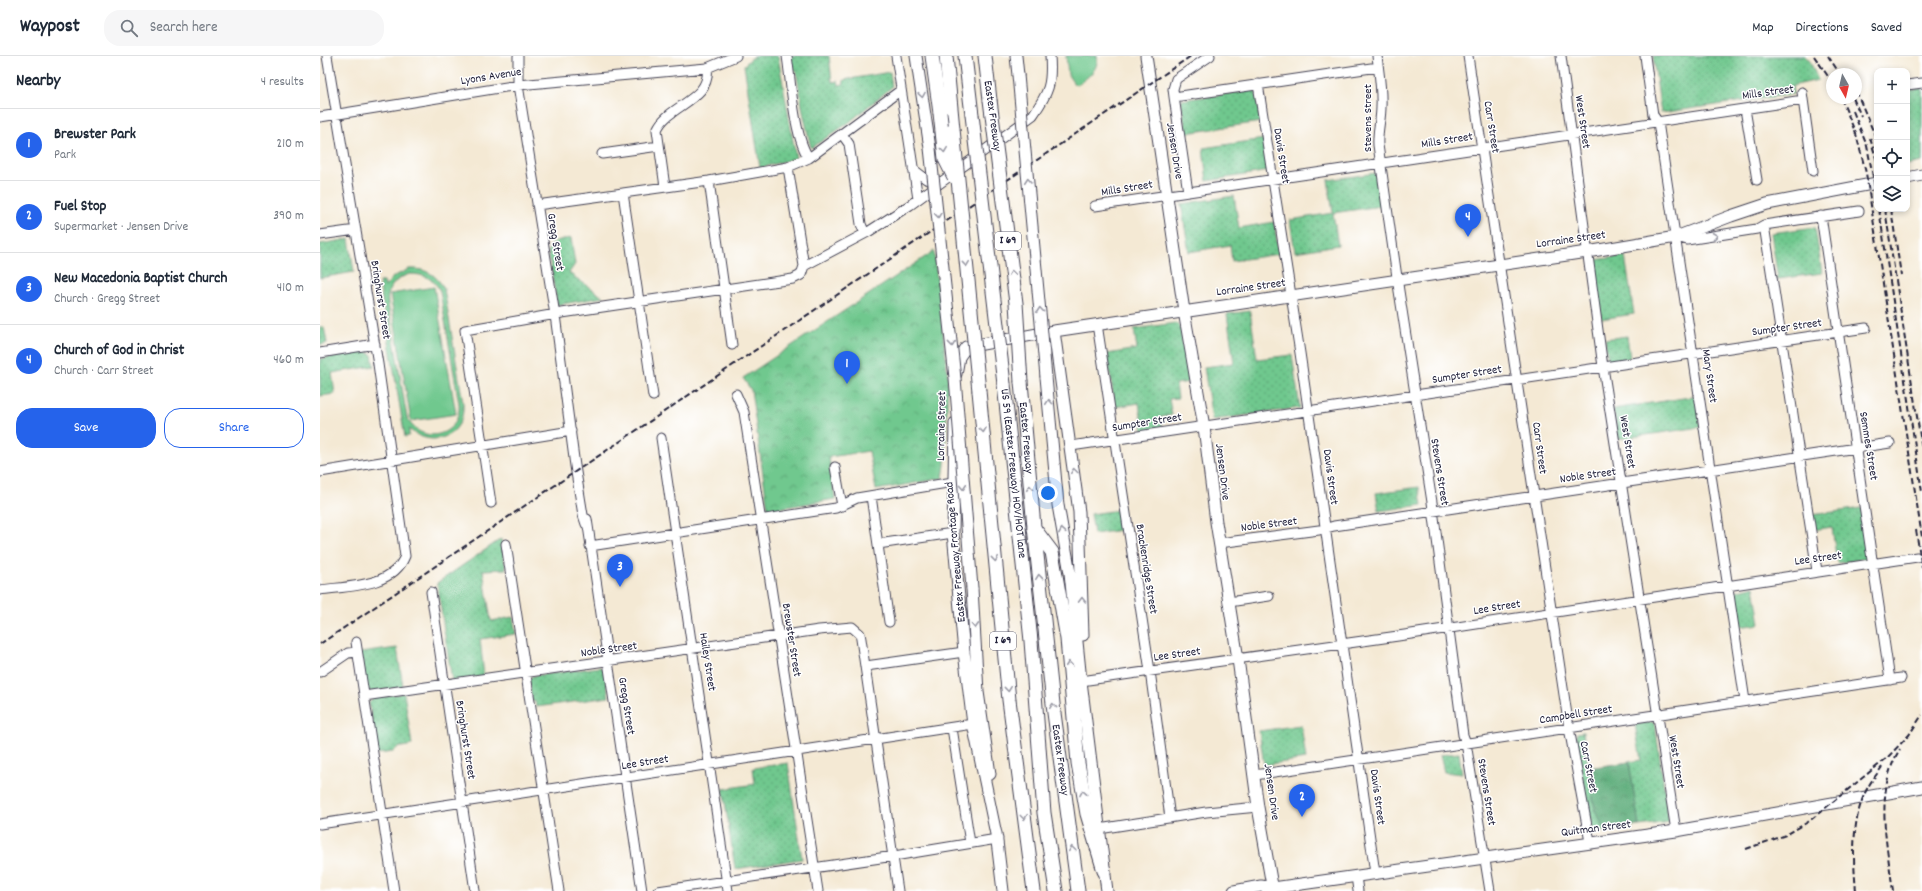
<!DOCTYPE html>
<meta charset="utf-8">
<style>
:root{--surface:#fff;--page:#f6f6f7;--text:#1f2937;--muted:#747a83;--line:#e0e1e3;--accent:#2563eb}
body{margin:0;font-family:Dekko,sans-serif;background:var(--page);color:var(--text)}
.controls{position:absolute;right:12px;top:12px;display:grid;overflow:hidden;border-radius:8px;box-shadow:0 2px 6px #0003}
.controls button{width:36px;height:36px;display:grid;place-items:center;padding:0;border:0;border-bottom:1px solid var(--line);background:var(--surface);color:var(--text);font:20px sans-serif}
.compass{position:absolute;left:1506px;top:12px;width:36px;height:36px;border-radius:50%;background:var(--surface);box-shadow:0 2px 6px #0003;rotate:172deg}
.you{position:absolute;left:728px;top:437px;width:14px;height:14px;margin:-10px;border:3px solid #fff;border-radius:50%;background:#1a73e8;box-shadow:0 0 0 6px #1a73e833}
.badge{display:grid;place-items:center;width:26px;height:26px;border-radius:50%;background:var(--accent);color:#fff;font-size:13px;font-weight:700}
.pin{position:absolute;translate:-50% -33px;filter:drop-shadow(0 1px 2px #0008)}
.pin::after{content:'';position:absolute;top:21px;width:14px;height:12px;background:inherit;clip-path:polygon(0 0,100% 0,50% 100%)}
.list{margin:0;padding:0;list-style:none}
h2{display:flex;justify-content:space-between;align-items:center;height:52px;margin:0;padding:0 16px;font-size:17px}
h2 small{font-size:13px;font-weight:400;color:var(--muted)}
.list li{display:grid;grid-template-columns:26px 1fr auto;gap:12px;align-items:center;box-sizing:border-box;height:72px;padding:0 16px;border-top:1px solid var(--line)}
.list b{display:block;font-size:15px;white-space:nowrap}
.list p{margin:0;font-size:13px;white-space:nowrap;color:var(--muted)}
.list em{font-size:13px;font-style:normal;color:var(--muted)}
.actions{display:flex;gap:8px;padding:12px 16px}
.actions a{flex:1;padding:9px 0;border:1px solid var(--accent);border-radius:16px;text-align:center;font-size:14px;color:var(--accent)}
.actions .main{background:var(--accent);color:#fff}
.icon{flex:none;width:22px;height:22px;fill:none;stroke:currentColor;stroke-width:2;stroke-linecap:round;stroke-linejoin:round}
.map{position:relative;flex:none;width:1602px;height:835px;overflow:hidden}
header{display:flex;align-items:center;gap:24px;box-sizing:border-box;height:56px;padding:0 20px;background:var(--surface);border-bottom:1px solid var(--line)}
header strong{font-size:19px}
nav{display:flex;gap:22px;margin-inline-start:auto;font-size:14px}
.search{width:280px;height:36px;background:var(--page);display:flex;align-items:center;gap:10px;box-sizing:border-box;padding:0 14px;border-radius:16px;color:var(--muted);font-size:15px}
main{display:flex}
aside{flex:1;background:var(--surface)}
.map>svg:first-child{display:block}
</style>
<header>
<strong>Waypost</strong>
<div class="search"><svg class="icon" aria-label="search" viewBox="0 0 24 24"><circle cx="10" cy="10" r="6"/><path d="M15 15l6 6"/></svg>Search here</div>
<nav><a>Map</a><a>Directions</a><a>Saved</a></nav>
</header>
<main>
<aside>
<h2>Nearby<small>4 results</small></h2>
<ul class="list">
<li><span class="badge">1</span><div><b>Brewster Park</b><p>Park</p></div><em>210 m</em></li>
<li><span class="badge">2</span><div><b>Fuel Stop</b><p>Supermarket · Jensen Drive</p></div><em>390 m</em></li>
<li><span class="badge">3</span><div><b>New Macedonia Baptist Church</b><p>Church · Gregg Street</p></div><em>410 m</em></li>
<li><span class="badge">4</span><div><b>Church of God in Christ</b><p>Church · Carr Street</p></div><em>460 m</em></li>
</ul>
<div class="actions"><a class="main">Save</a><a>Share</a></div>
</aside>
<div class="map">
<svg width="1602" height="835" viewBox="0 0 1602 835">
<defs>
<pattern id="grass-dots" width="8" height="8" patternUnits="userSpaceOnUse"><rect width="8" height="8" fill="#70c88e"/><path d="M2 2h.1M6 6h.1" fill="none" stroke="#5ca275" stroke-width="1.8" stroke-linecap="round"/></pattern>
<pattern id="forest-crowns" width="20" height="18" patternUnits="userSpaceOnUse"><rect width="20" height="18" fill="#5cac79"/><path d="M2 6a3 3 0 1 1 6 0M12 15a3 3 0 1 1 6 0" fill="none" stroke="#4c8c64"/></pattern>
<pattern id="park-crowns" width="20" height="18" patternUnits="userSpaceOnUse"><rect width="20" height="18" fill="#70c88e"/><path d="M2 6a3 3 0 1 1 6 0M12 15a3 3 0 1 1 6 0" fill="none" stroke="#5ca275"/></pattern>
</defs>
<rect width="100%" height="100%" fill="#fff"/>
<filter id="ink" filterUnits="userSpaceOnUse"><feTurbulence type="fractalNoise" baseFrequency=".025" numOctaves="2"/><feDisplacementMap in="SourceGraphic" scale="8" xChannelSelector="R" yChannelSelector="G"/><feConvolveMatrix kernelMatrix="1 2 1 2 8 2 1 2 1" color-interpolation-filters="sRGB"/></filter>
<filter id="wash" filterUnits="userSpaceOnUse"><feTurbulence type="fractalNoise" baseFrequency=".012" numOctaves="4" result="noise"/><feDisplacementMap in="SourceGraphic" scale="16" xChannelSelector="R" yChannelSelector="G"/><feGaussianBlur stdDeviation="0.9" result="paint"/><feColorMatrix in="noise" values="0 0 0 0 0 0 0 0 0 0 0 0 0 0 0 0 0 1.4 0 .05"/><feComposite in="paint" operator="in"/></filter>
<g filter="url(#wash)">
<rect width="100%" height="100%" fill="#f4e9d4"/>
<path fill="url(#grass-dots)" stroke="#497564" d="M434,0H458L476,102L440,112L424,9Z
M470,0H509L512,26L518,25L519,29L524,28V24L570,16L572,31L527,68L491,92L483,56L476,14H473Z
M1333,0H1485L1490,5L1498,24L1472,30L1473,38L1341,57Z
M1602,32V106L1587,109V34Z
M934,34L936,36L941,66L866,77L861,44Z
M944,83L949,115L887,125L883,92Z
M1056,117L1061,150L1013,157L1018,189L975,196L970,164L1013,157L1008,124Z
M914,140L919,172L954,166L959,198L912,205L910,189L869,196L861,148Z
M1495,171L1502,217L1458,223L1451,177Z
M251,182L255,208L249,217L283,241L237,249L228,195C232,183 241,184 251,182Z
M29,183L34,216L0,222V188Z
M1305,200L1314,258L1281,263L1272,207L1274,204Z
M930,255L937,303L972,299L980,352L892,364L884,311L914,307L907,258Z
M855,267L860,270L869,326L856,328L858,342L849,343L852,359L841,361L842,372L823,375L819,347L795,351L787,298L817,293L814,273Z
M0,271H4L7,287L0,289Z
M1307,280L1310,302L1291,305L1288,304L1285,283Z
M46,295L52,299L54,310L12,317L15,338L0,340V303Z
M1376,340L1381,371L1298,383L1293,353Z
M1099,431L1102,449L1059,455L1056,437Z
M1542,452L1548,497L1545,503L1517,507L1512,471L1493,474L1492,459Z
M799,454L802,474L774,478L771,458Z
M181,483L186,513L163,514L171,565L193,561L196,578L160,583L164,620L132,625L117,527Z
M1434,530L1440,568L1418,571L1413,536Z
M77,592L83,631L50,636L47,635L40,597Z
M280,611L285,615L289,641L216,651L215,645L212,646L209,624L212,620Z
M84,637L92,689L77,692L73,696L57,698L49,647L54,642Z
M1332,666L1335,668L1349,766L1319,770L1309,706L1321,704L1315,668Z
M981,669L986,703L944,709L939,675Z
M1263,676L1275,754L1286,775L1273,776L1255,684L1257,677Z
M1139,697L1142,718L1124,716L1120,699Z
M468,707L482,803L415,813L403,733L435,728L433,712Z"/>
<path fill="url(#forest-crowns)" stroke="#3f675a" d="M1309,706L1319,770L1286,775L1275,754L1268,712Z"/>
<path fill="url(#park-crowns)" stroke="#497564" d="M614,195L628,322L625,409L623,422L556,434L549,395L509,401L515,443L448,454L431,334L423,322Z"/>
<path fill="#70c88e" stroke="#497564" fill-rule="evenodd" d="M746,0H777C779,14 768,21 757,29L754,28L748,19Z
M89,213C106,212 117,219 124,233L143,347C146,380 112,394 89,373V380L85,381L59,226H64L65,231L73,221ZM90,218C103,218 114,222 120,235L139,348C141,380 102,391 87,362L68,248C66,233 75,222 90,218Z
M114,231L136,358L91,365L70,238Z"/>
</g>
<g filter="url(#ink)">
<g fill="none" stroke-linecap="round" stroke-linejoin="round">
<defs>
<path id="minor" d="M198,0V29L235,259L255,410L263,459L266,468
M467,0C471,26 474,82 489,102
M576,0L598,143
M1057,0C1059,17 1062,34 1061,51C1061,64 1057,76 1058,89L1079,235L1112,446L1143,679L1146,687L1170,835
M1148,0L1249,672L1270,786
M1241,0L1283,311L1356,775
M1325,0L1333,59L1338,66L1425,645
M938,28L980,297L1055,817
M1587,29L1602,27
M1482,36L1493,115
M854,41L1058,11
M1425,53L1437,124
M0,61L198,29L387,12L416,0
M522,78L529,88L541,168L543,173L548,176
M282,98L339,90
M468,111L484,210
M593,113L606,123L618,125
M389,125L412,289
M345,131L337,74C347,49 392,44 387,12
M868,136L854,41L853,33L856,23L890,0
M303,137L333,340
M217,149L389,125L468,111L489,102L581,34
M775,150L1483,44
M1501,160L1570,624
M1444,169L1497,515
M0,179L36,174
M1356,181L1367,184L1437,173L1444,169L1539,155
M484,210L548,176L590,149L713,59C729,36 732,28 730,0
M777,268L830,615L850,762
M0,297L55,288
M416,338L424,356L498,835
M341,382L408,835
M751,390L1546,272
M515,411L522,450
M0,416L251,375
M551,440L569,566
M171,447L145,274L242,257L473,223L481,219L484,210
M267,463L322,835
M899,487L999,474L1014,470L1570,387
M186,488L239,835
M558,488L633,477
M270,490L516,452L537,442L633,426
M0,534C29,530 73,531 85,500L58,308L7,0
M111,536L155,835
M909,546L949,540
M36,586L74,835
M546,610L644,596
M0,616L28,597L37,596
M761,625L1078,580L1597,501
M44,640L499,574L532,571L540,578L541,583L578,835
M632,672L650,787
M935,719L1581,622
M0,768L653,668
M779,773L886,756L938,751
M1036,820L1038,835
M338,835L574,800L677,783"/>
<path id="major" d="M596,0L610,92
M696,0L698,19
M826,0L864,255L884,371L896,466L918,603L938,751L953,835
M1587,122L1602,119
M734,275L759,456L763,579
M636,318L639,301L646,291L734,275L1267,196L1356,181L1411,160L1447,148L1557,127
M726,321L738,449L750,517L761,625L787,835
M635,367L633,477L644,596L653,668L677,783
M652,532L658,636L670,718
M676,777L683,835
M914,835L941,830L953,832
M947,835L953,832L1356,775L1602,731"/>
<g id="highway">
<path d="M612,0L620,57"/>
<path d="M626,0L633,73"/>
<path d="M645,0L652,59"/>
<path d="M665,0L670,44"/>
<path id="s1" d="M701,326L714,471L734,657L758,835"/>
<path id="s2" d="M684,328L711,585L724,757L736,835"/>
<path d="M659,335L689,644L714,835"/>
<path d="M714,472L732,496L747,583L758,707L767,758L784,815"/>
</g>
</defs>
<use href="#minor" stroke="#424052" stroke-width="11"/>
<use href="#major" stroke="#424052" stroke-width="13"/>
<use href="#highway" stroke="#424052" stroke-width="15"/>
<use href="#minor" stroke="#fff" stroke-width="9"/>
<use href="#major" stroke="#fff" stroke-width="11"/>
<use href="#highway" stroke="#fff" stroke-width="13"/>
<path stroke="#22223b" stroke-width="2" stroke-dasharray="6 3" stroke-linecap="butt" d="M1494,0L1512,26
M1508,0L1520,18
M1536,35L1557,84
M1521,42L1536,78L1546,117L1602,481
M1533,42L1541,60
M1533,55L1547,90L1557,141
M1550,82L1557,105
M1559,153L1602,436
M1565,153L1602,393
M1571,153L1581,219
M1596,474L1602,512
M0,588L871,0
M1426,793L1466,779L1488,766L1567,702L1589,679L1602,659
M1536,835C1533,802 1531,762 1548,731C1552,724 1557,718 1562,711
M1573,835C1567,790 1554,734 1580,693"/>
<defs>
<path id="major-bridge" d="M698,19L726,321
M610,92L635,322L652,532"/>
<path id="highway-bridge" d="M670,44L696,247L701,326
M620,57L625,103L634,121
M652,59L684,328
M633,73L659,335"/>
</defs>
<use href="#major-bridge" stroke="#424052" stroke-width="13" stroke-linecap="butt"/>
<use href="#highway-bridge" stroke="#424052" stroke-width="15" stroke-linecap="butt"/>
<use href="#major-bridge" stroke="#fff" stroke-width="11"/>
<use href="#highway-bridge" stroke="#fff" stroke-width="13"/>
</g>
<defs><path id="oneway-chevron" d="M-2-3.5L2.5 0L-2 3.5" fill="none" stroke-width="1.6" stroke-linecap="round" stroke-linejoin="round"/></defs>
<g stroke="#9c9ca7">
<use href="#oneway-chevron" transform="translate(602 39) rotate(81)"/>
<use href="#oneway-chevron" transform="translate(624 94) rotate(83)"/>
<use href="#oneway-chevron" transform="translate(708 125) rotate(-95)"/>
<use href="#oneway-chevron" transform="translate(618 159) rotate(84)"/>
<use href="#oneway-chevron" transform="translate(1395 180) rotate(-8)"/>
<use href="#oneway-chevron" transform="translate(646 208) rotate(84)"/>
<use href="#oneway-chevron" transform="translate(692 217) rotate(-97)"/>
<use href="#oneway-chevron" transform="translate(720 254) rotate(-95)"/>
<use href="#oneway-chevron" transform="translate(632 288) rotate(84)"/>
<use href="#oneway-chevron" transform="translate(729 346) rotate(-95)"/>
<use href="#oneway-chevron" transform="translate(663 374) rotate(84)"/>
<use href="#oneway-chevron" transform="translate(754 415) rotate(-97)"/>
<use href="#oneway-chevron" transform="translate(643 431) rotate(86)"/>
<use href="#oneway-chevron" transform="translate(710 432) rotate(-95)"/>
<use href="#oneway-chevron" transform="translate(742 475) rotate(-100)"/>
<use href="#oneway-chevron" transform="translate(675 503) rotate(84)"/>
<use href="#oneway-chevron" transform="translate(719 521) rotate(-96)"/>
<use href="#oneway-chevron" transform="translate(762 544) rotate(-91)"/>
<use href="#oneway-chevron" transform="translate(655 570) rotate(87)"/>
<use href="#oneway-chevron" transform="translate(749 608) rotate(-95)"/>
<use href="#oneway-chevron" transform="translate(688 633) rotate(84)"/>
<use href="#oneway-chevron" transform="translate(733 650) rotate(-96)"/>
<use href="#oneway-chevron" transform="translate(763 737) rotate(-100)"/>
<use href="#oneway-chevron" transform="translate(704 761) rotate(83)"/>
<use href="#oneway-chevron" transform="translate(752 793) rotate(-98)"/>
</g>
</g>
<g text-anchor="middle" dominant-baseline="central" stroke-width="3" stroke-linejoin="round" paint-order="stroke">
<g fill="#fff" stroke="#646476" stroke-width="1">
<rect x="675" y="176" width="26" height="18" rx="3"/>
<rect x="670" y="576" width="26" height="18" rx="3"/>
</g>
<g font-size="11" font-weight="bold" fill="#22223b">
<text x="688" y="185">I 69</text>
<text x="683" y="585">I 69</text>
</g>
<g font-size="12" fill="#22223b" stroke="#fff">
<text transform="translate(171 21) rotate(-9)">Lyons Avenue</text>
<text transform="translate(1448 37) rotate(-8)">Mills Street</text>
<text transform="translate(672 60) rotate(82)">Eastex Freeway</text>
<text transform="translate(1048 62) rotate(-90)">Stevens Street</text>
<text transform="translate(1262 66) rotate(82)">West Street</text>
<text transform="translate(1171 71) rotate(81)">Carr Street</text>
<text transform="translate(1127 85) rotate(-9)">Mills Street</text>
<text transform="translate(854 95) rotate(81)">Jensen Drive</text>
<text transform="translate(961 100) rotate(81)">Davis Street</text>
<text transform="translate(807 133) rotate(-9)">Mills Street</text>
<text transform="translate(1251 184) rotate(-8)">Lorraine Street</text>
<text transform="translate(235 186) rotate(81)">Gregg Street</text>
<text transform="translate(931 232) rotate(-8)">Lorraine Street</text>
<text transform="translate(60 244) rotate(81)">Bringhurst Street</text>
<text transform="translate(1467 272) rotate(-8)">Sumpter Street</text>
<text transform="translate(1147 319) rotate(-9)">Sumpter Street</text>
<text transform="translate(1389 320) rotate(82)">Mary Street</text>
<text transform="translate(827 367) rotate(-9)">Sumpter Street</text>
<text transform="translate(622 370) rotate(-89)">Lorraine Street</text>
<text stroke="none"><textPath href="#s1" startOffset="56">Eastex Freeway</textPath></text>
<text transform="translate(1307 386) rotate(81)">West Street</text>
<text transform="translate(1548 390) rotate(81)">Semmes Street</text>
<text transform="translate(1219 392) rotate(82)">Carr Street</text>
<text transform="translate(902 416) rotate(83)">Jensen Drive</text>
<text transform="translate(1119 416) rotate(81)">Stevens Street</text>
<text stroke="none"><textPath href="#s2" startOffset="90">US 59 (Eastex Freeway) HOV/HOT lane</textPath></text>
<text transform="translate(1268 420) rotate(-8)">Noble Street</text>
<text transform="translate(1010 421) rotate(82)">Davis Street</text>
<text transform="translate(949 469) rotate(-7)">Noble Street</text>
<text transform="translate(636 496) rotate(-95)">Eastex Freeway Frontage Road</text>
<text transform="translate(1498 503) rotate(-8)">Lee Street</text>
<text transform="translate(826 513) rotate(81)">Brackenridge Street</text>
<text transform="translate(1177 552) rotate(-9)">Lee Street</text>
<text transform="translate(471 584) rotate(81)">Brewster Street</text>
<text transform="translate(289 594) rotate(-8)">Noble Street</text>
<text transform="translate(857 599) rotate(-8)">Lee Street</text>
<text transform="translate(387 606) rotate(81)">Hailey Street</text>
<text transform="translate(306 650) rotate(81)">Gregg Street</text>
<text transform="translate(1256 659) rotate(-9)">Campbell Street</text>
<text transform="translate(145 684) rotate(81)">Bringhurst Street</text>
<text stroke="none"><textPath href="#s1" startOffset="380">Eastex Freeway</textPath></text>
<text transform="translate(1356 706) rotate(81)">West Street</text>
<text transform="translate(325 707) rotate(-9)">Lee Street</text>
<text transform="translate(1268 711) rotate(79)">Carr Street</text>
<text transform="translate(951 736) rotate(82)">Jensen Drive</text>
<text transform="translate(1166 736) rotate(81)">Stevens Street</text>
<text transform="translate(1057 741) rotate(82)">Davis Street</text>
<text transform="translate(1276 773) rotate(-7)">Quitman Street</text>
</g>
</g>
</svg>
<div class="controls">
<button>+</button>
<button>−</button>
<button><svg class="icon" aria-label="locate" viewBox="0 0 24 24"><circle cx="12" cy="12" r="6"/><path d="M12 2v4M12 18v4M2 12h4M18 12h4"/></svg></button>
<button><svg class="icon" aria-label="layers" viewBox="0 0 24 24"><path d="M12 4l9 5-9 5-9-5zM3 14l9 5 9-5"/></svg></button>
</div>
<svg class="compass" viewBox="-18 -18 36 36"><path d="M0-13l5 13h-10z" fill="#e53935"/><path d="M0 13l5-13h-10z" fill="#747a83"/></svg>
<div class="you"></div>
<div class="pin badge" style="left:527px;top:328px">1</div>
<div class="pin badge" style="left:982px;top:761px">2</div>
<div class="pin badge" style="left:300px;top:531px">3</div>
<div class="pin badge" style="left:1148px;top:181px">4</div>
</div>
</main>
